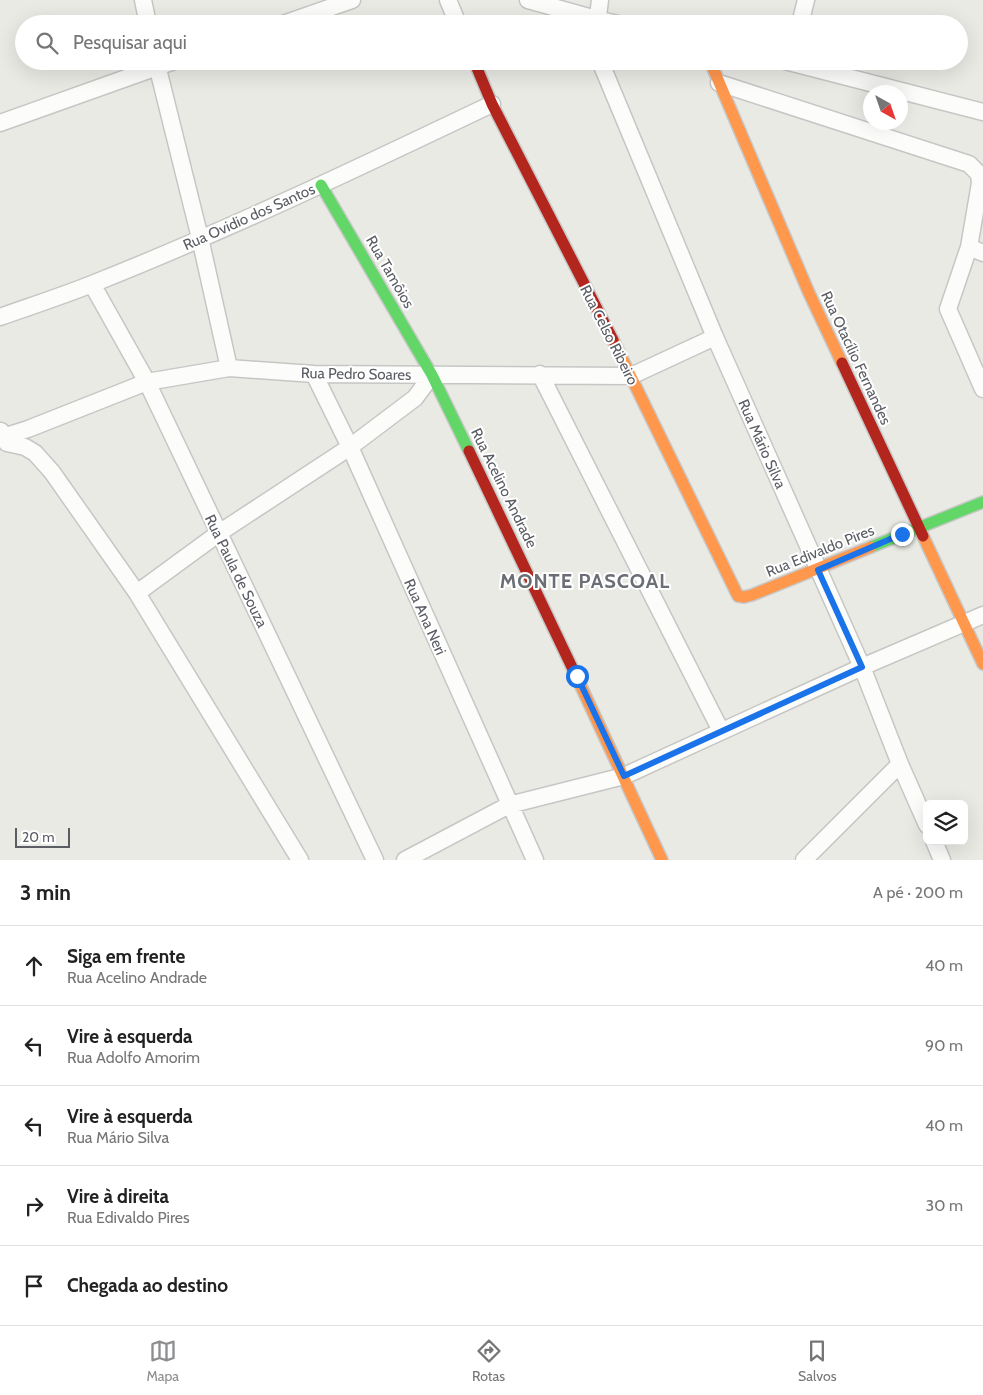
<!DOCTYPE html>
<html lang="pt">
<meta charset="utf-8">
<style>
:root{--surface:#fff;--page:#f2f2f2;--text:#222;--muted:#767676;--line:#e0e0e0;--accent:#8c8e90}
body{margin:0;font-family:Cabin,sans-serif;background:var(--page);color:var(--text)}
.controls{position:absolute;right:15px;bottom:15px;display:grid;overflow:hidden;border-radius:8px;box-shadow:0 5px 20px #0002}
.controls button{width:45px;height:45px;display:grid;place-items:center;padding:0;border:0;border-bottom:1px solid var(--line);background:var(--surface);color:var(--text);font:25px sans-serif}
.compass{position:absolute;left:863px;top:85px;width:45px;height:45px;border-radius:50%;background:var(--surface);box-shadow:0 5px 20px #0002;rotate:140deg}
.scale{position:absolute;left:15px;bottom:12px;width:55px;box-sizing:border-box;padding-left:5px;border:2px solid #5a5d63;border-top:0;font-size:14px;line-height:18px;white-space:nowrap;color:#5a5d63;-webkit-text-stroke:4px #fff;paint-order:stroke}
.stop{position:absolute;width:15px;height:15px;margin:-11px;border:4px solid #1a73e8;border-radius:50%;background:#fff}
.stop.end{background:#1a73e8;border-color:#fff;box-shadow:0 1px 5px #0008}
.list{margin:0;padding:0;list-style:none}
h2{display:flex;justify-content:space-between;align-items:center;height:65px;margin:0;padding:0 20px;font-size:21px}
h2 small{font-size:16px;font-weight:400;color:var(--muted)}
.list li{display:grid;grid-template-columns:32px 1fr auto;gap:15px;align-items:center;box-sizing:border-box;height:80px;padding:0 20px;border-top:1px solid var(--line)}
.list b{display:block;font-size:19px;white-space:nowrap}
.list p{margin:0;font-size:16px;white-space:nowrap;color:var(--muted)}
.list em{font-size:16px;font-style:normal;color:var(--muted)}
.icon{flex:none;width:28px;height:28px;fill:none;stroke:currentColor;stroke-width:2;stroke-linecap:round;stroke-linejoin:round}
.map{position:relative;flex:none;width:983px;height:860px;overflow:hidden}
.search{position:absolute;background:var(--surface);box-shadow:0 5px 20px #0002;left:15px;right:15px;top:15px;height:55px;display:flex;align-items:center;gap:12px;box-sizing:border-box;padding:0 18px;border-radius:28px;color:var(--muted);font-size:19px}
.sheet{height:465px;background:var(--surface)}
nav{display:flex;justify-content:space-around;align-items:center;box-sizing:border-box;height:70px;border-top:1px solid var(--line);background:var(--surface);font-size:14px;color:var(--muted)}
nav a{display:grid;justify-items:center;gap:2px}
nav .on{color:var(--accent)}
.map>svg:first-child{display:block}
</style>
<div class="map">
<svg width="983" height="860" viewBox="0 0 983 860">
<rect width="100%" height="100%" fill="#eaeae5"/>
<g fill="none" stroke-linecap="round" stroke-linejoin="round">
<defs>
<path id="street" d="M143,0L148,24
M448,0L458,24
M528,0L596,19L618,24
M283,24L352,0
M597,24L600,0
M800,24L806,0
M156,61L200,238L229,368
M600,61L715,337L862,667L900,764L927,825
M785,61L983,112
M719,83L969,164L979,174L980,183L969,247L983,253
M0,123L174,61
M969,247L948,309L983,389
M92,284L147,382L375,860
M0,317C31,306 62,296 92,284C228,230 360,167 492,104
M314,374L350,447L535,860
M540,374L721,731
M1,431L7,443L25,447L35,453L52,472L137,593L300,860
M0,438L28,429L147,382L229,368L314,374L631,376L715,337
M137,593L219,533L350,447L415,398L432,375
M934,841L942,860
M405,860L509,805L624,776L862,667L983,615
M804,860L900,764"/>
<path id="fast" d="M321,185L432,375L469,451
M871,547L983,502"/>
<path id="slow" d="M710,61L809,293L842,363
M613,340L738,596L744,597L752,595L871,547
M923,536L983,664
M579,682L662,860"/>
<path id="jam" d="M474,61L492,104L613,340
M842,363L923,536
M469,451L579,682"/>
</defs>
<use href="#street" stroke="#c6c7c5" stroke-width="19"/>
<use href="#fast" stroke="#c7c8c7" stroke-width="14"/>
<use href="#slow" stroke="#c7c8c7" stroke-width="14"/>
<use href="#jam" stroke="#c7c8c7" stroke-width="14"/>
<use href="#street" stroke="#fcfcfb" stroke-width="16"/>
<use href="#fast" stroke="#63d668" stroke-width="11"/>
<use href="#slow" stroke="#ff974d" stroke-width="11"/>
<use href="#jam" stroke="#b3261e" stroke-width="11"/>
</g>
<g fill="none" stroke-linecap="round" stroke-linejoin="round">
<path stroke="#1a73e8" stroke-width="6" d="M577,676L624,776L862,667L818,570L902,534"/>
</g>
<g text-anchor="middle" dominant-baseline="central" stroke-width="4" stroke-linejoin="round" paint-order="stroke">
<g font-size="15" fill="#5a5d63" stroke="#fff">
<text transform="translate(249 217) rotate(-24)">Rua Ovidio dos Santos</text>
<text transform="translate(390 272) rotate(60)">Rua Tamôios</text>
<text transform="translate(609 335) rotate(63)">Rua Celso Ribeiro</text>
<text transform="translate(856 358) rotate(65)">Rua Otacílio Fernandes</text>
<text transform="translate(356 374) rotate(1)">Rua Pedro Soares</text>
<text transform="translate(762 444) rotate(66)">Rua Mário Silva</text>
<text transform="translate(504 488) rotate(64)">Rua Acelino Andrade</text>
<text transform="translate(820 551) rotate(-22)">Rua Edivaldo Pires</text>
<text transform="translate(236 571) rotate(64)">Rua Paula de Souza</text>
<text transform="translate(425 617) rotate(66)">Rua Ana Neri</text>
</g>
<g font-size="20" font-weight="bold" letter-spacing="1" fill="#6b6f75" stroke="#fff">
<text x="585" y="581">MONTE PASCOAL</text>
</g>
</g>
</svg>
<div class="controls">
<button><svg class="icon" aria-label="layers" viewBox="0 0 24 24"><path d="M12 4l9 5-9 5-9-5zM3 14l9 5 9-5"/></svg></button>
</div>
<svg class="compass" viewBox="-18 -18 36 36"><path d="M0-13l5 13h-10z" fill="#e53935"/><path d="M0 13l5-13h-10z" fill="#767676"/></svg>
<div class="scale">20 m</div>
<div class="stop" style="left:577px;top:676px"></div>
<div class="stop end" style="left:902px;top:534px"></div>
<div class="search"><svg class="icon" aria-label="search" viewBox="0 0 24 24"><circle cx="10" cy="10" r="6"/><path d="M15 15l6 6"/></svg>Pesquisar aqui</div>
</div>
<section class="sheet">
<h2>3 min<small>A pé · 200 m</small></h2>
<ul class="list">
<li><svg class="icon" aria-label="ahead" viewBox="0 0 24 24"><path d="M12 20V5M6 11l6-6 6 6"/></svg><div><b>Siga em frente</b><p>Rua Acelino Andrade</p></div><em>40 m</em></li>
<li><svg class="icon" aria-label="left" viewBox="0 0 24 24"><path d="M17 20v-9H6M10 6l-5 5 5 5"/></svg><div><b>Vire à esquerda</b><p>Rua Adolfo Amorim</p></div><em>90 m</em></li>
<li><svg class="icon" aria-label="left" viewBox="0 0 24 24"><path d="M17 20v-9H6M10 6l-5 5 5 5"/></svg><div><b>Vire à esquerda</b><p>Rua Mário Silva</p></div><em>40 m</em></li>
<li><svg class="icon" aria-label="right" viewBox="0 0 24 24"><path d="M7 20v-9h11M14 6l5 5-5 5"/></svg><div><b>Vire à direita</b><p>Rua Edivaldo Pires</p></div><em>30 m</em></li>
<li><svg class="icon" aria-label="arrive" viewBox="0 0 24 24"><path d="M6 21V4h12l-3 4 3 4H6"/></svg><div><b>Chegada ao destino</b></div></li>
</ul>
</section>
<nav>
<a class="on"><svg class="icon" aria-label="map" viewBox="0 0 24 24"><path d="M3 6l6-2 6 2 6-2v14l-6 2-6-2-6 2zM9 4v14M15 6v14"/></svg>Mapa</a>
<a><svg class="icon" aria-label="directions" viewBox="0 0 24 24"><path d="M12 3l9 9-9 9-9-9zM9 14v-3h6M13 9l2 2-2 2"/></svg>Rotas</a>
<a><svg class="icon" aria-label="saved" viewBox="0 0 24 24"><path d="M7 4h10v16l-5-4-5 4z"/></svg>Salvos</a>
</nav>
